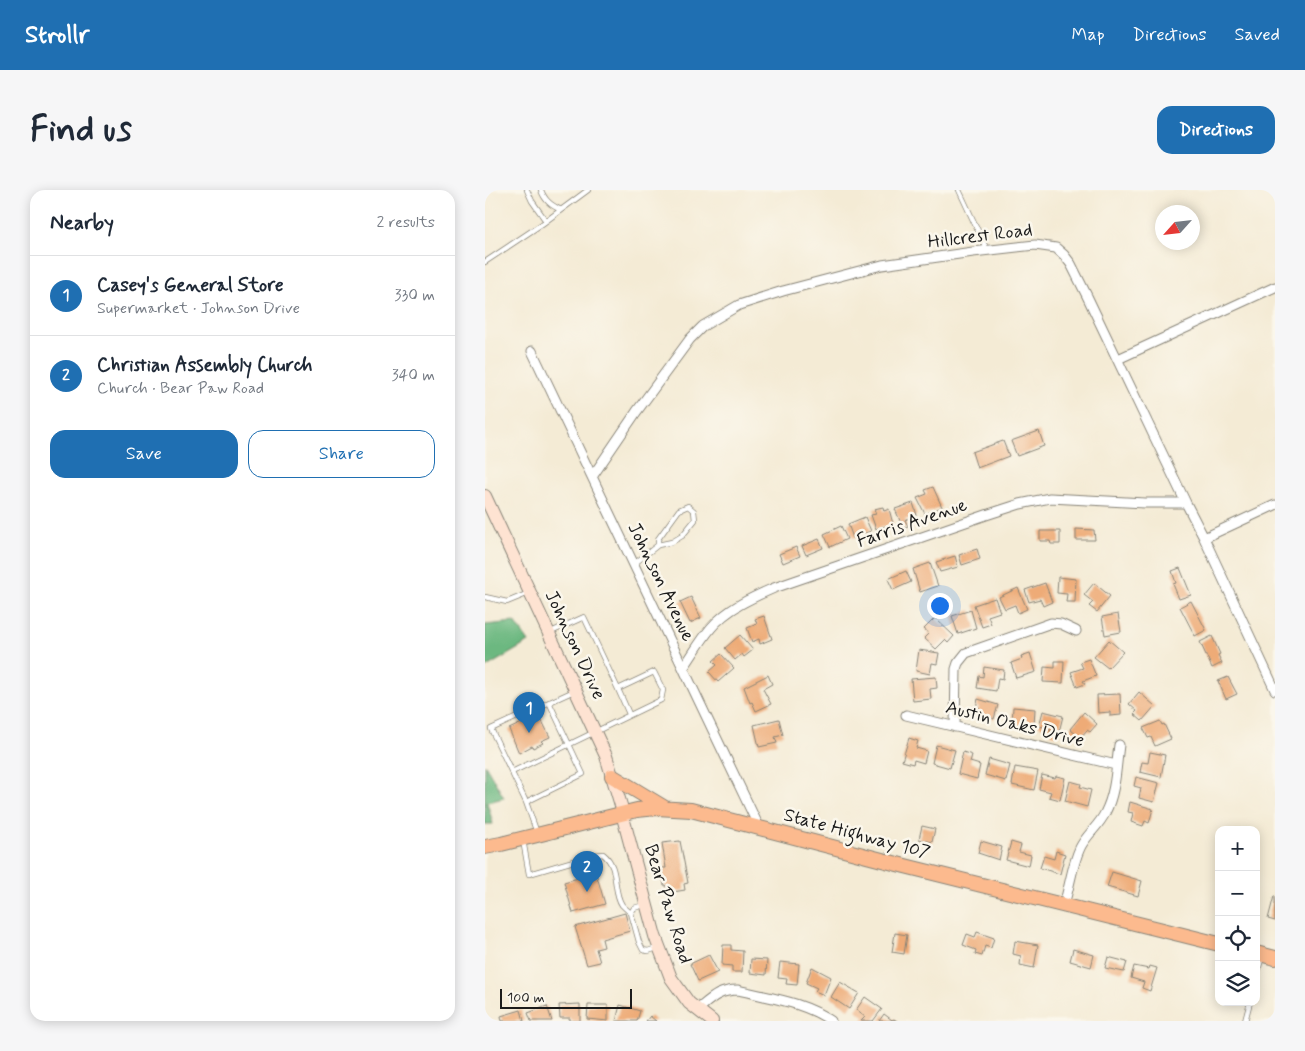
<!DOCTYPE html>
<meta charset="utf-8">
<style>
:root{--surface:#fff;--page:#f6f6f7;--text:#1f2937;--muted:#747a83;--line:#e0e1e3;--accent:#1f6fb2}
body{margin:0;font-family:Mynerve,sans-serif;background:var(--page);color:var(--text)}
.controls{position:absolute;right:15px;bottom:15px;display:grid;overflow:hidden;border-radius:10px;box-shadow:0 2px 12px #0003}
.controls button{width:45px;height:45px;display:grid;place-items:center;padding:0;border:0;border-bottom:1px solid var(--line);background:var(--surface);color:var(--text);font:25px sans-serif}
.compass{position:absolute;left:670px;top:15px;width:45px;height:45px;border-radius:50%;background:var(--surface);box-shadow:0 2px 12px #0003;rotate:243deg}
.scale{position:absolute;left:15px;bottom:12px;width:132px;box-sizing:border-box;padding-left:5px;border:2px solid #1c1c1c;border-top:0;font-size:14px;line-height:18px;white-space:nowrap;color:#1c1c1c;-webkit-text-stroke:4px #fbf7ec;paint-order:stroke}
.you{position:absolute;left:454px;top:415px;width:18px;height:18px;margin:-12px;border:4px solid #fff;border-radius:50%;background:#1a73e8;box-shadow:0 0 0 8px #1a73e833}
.badge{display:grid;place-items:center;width:32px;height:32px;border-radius:50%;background:var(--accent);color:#fff;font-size:16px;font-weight:700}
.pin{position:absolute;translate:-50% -41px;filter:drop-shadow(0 1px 2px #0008)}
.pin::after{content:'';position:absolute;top:26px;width:18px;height:15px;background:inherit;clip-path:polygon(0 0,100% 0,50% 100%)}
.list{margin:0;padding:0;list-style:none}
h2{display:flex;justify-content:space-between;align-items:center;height:65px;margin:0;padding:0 20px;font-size:21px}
h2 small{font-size:16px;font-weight:400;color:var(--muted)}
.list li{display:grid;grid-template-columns:32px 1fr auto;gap:15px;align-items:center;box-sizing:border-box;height:80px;padding:0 20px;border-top:1px solid var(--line)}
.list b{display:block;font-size:19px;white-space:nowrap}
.list p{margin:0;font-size:16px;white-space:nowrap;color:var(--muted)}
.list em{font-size:16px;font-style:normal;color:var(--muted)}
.actions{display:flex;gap:10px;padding:15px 20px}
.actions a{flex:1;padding:11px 0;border:1px solid var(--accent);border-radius:15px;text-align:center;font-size:18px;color:var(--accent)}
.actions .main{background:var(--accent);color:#fff}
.icon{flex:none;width:28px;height:28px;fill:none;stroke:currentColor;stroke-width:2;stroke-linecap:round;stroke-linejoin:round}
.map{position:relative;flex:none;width:790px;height:831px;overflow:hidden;border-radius:15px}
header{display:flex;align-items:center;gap:30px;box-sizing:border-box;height:70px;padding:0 25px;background:var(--accent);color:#fff}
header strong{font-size:24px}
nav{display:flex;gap:28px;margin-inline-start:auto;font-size:18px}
.intro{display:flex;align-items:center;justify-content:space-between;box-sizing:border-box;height:120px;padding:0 30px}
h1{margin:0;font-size:35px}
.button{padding:12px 22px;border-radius:15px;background:var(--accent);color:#fff;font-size:18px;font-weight:700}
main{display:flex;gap:30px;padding:0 30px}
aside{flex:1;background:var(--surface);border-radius:15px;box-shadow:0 2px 12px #0003}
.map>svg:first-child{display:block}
</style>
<header>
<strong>Strollr</strong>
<nav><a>Map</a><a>Directions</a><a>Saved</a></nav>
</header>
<div class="intro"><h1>Find us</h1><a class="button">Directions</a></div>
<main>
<aside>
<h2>Nearby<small>2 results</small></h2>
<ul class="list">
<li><span class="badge">1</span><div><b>Casey's General Store</b><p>Supermarket · Johnson Drive</p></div><em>330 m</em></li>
<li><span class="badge">2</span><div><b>Christian Assembly Church</b><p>Church · Bear Paw Road</p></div><em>340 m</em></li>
</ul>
<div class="actions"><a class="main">Save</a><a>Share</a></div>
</aside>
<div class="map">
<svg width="790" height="831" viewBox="0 0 790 831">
<rect width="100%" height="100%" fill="#fbf7ec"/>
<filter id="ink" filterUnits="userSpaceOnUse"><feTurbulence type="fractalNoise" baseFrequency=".02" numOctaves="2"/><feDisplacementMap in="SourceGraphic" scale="10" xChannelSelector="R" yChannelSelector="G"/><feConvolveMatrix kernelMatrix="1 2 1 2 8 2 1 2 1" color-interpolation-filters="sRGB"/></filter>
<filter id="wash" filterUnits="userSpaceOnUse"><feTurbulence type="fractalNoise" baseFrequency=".0096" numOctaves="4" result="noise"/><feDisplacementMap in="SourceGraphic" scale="20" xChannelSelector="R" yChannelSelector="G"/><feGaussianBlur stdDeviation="1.12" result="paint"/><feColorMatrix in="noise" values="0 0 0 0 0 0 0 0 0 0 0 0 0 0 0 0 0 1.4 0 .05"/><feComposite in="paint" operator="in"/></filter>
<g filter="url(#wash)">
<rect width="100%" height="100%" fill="#f4ebd5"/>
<path fill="#6cb880" stroke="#446a4e" d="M30,432L44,452L0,478V435Z
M0,574L19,608L2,612L8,634H0Z"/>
<g id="blocks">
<path fill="#eeab77" d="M554,241L559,256L532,266L526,251Z
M518,251L524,266L492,278L487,262Z
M448,297L457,317L440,324L432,308L442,304L440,300Z
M428,313L432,325L420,330L423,336L418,338L410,319Z
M398,317L399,321L404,319L408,334L391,339L386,325L391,324L389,319Z
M380,327L386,341L368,348L363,334Z
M356,336L362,349L345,357L339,344Z
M591,339L609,340L610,350H591Z
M555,341H575V354H566L565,351H555Z
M334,349L338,358L321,365L317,356Z
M311,357L315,366L298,373L294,364Z
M492,359L495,369L477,375L474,365Z
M470,366L473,377L455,382L451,372Z
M445,373L453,396L435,402L428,379Z
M695,378L706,405L694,409L688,394L691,393L687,381Z
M421,381L426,392L408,400L403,389Z
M573,387L591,389L590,412H581L582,404L572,403Z
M560,393L567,412L558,416L555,409L544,412L540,400Z
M609,393L625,406L612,422L604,416L608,412L599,405Z
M533,398L542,419L533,423L530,415L520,419L514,407Z
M206,407L216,428L205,433L195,412Z
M510,408L515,422L503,426L506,434L497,437L489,415Z
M706,411L721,440L710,446L695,417Z
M486,420L491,438L473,444L467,426Z
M633,424L636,442L620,445L617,427Z
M279,426L287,449L275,454L274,449L267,452L262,438L272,434L270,429Z
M450,428L469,446L463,453L460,450L451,459L439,448L444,443L439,439Z
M255,445L268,460L259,467L257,464L250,470L240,458Z
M727,446L735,464L733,465L737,473L727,478L715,452Z
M624,450L638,462L623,478L609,467Z
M434,460L454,463L452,474L447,473L445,484L431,481Z
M545,463L551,482L531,488L526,473L537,469L536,466Z
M236,464L249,478L233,492L224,482L232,475L228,471Z
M604,469L611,486L598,491L600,494L592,497L586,482L598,478L595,472Z
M570,471H579L578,493L558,492L559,477L570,478Z
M499,477L519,480L518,489L513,488L511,501L492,498L494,486L498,487Z
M283,485L287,494L278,499L286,514L271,521L267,512L265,513L259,497Z
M451,487L452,498L445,499L446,509L428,511L426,489Z
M743,487L752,504L741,509L733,491Z
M654,502L670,516L657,531L649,524L652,521L644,514Z
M635,504L636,525L625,526V522L613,523L612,505Z
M493,509L513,515L509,529L492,524L494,517H491Z
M528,517L550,519L549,536L527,534Z
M558,521L578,526L573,546L565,543L566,539L554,536Z
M599,522L612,534L605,542L602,540L595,548L585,539Z
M54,525L65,547L56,551L58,553L48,558L47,556L34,563L24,539Z
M294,529L298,545L290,547L292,553L274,557L269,535Z
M675,531L677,535L679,534L686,549L670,556L666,547L663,548L658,538Z
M424,548L433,551L431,558L442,561L439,573L429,570L428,574L417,571Z
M451,555L470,560L465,578L447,573Z
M478,562L487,565L485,572L495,575L492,589L473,584Z
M665,562L680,565L676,587L655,582L657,572L663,573Z
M504,569L525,575L521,591L500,585Z
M530,577L553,581L549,600L527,595Z
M557,585L570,588L571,586L580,588L575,610L564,607L566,602L554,599Z
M651,587L674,593L669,612L654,608L656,598L649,596Z
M585,591L596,594L595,597L606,600L602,617L580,611Z
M645,612L668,619L664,633L660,631L658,636L646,632L648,623L643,622Z
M437,636L450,639L447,652L434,649Z
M195,651L203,693L199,694L200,700L182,703L181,695H179L176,678H181L177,653Z
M496,651L517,657L514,670L493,663Z
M526,652L536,655L534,662L546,665L544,676L521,670Z
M571,661L580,664L575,684L555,678L559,666L569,669Z
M627,682L657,691L653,706L622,697Z
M111,683L120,714L88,723L79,692Z
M789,706H790V731L783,729Z
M140,723L145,741L117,749L119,757L111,759L115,772L102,775L90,737Z
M492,742L509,748L506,758L500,756L497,766L490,764L491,760L478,755L482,744L490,747Z
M410,743L422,745L419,764L407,762Z
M530,751L553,755L549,778L535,775L536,766L528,764Z
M238,755H246V760L258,761L257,782H247V776L237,775Z
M588,759L609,765L606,777L585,771Z
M224,765L233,782L213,791L205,774Z
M623,767L642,772L639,782L620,778Z
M266,769L282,770L281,785L265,783Z
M295,772L314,774L312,795L301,794L302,789L293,788Z
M649,776L664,779L665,776L672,778L665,801L657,798L659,792L646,788Z
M327,777L346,787L339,805L330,801L332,798L321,793Z
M355,792L374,803L364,819L346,807Z
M380,807L397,819L388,831H376L380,827L371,820Z
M95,814V831H85V828H75L74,815Z
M103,815H123V831L102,829Z
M135,815L155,821L152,831H131Z
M62,816L67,831H46L43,823Z
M36,820L39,831H17L16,826Z
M399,824L407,830L409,829L412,831H394Z
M165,826L171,831H161Z"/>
</g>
</g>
<g filter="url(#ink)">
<use href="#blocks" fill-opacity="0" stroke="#888478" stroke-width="1"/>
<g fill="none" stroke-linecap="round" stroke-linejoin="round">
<defs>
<path id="lane" d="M42,0L47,11L61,31
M56,0C60,11 66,15 76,20
M474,0L502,60
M0,72L57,34L103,0
M149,374L173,355L187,352L197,346L210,330L209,321L203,316L194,320L173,349V355
M0,407L22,412L44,403
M66,442L99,427L133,499
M27,582L176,510L178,500L169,482L133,499L144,524
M41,612L98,584L64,512
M52,643L41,612L6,539L89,501
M38,650L44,684L109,665L118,664C135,677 127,701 137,715C140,718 143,721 146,723
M159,715L149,718L146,723L154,752L158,760L163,761L172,758
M771,788L777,766
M760,831L765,812"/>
<path id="street" d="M47,161L274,637
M633,169L790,97
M107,287L152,221L205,149L218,136L254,115L298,101L397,75L488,62L550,55L571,58L579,65L586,74L602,106L701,313L719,348L790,500
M719,348L790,315
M199,477C208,464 216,450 226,438C242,419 266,408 289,398L501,325L535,314L565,308L660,313H701
M421,525L631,575
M470,537L471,479L473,473L481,463L566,433L576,434L591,441
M579,714C585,696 587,675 595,658C601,645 614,636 620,623C631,602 631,577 634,555
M212,820C227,808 234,800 253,800C285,808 320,812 346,831"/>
<path id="secondary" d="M0,306L121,566L138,622L139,631L170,746L186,788L204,813L227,831"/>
<path id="primary" d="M127,586L180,618
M0,657L16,654L152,620L172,618L206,620L420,676L734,754
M771,763L790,768"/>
</defs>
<use href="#lane" stroke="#888478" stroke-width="6"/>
<use href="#street" stroke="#888478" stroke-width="11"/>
<use href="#secondary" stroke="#888478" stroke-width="14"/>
<use href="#primary" stroke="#888478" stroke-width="16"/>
<use href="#lane" stroke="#fff" stroke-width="4.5"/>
<use href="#street" stroke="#fff" stroke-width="9"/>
<use href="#secondary" stroke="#fee3d2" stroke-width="12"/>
<use href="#primary" stroke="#fcba8e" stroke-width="14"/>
</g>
</g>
<g text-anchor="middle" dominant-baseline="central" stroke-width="5" stroke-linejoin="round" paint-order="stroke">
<g font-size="19" fill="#1c1c1c" stroke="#fbf7ec">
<text transform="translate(495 46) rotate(-7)">Hillcrest Road</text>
<text transform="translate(427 333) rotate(-19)">Farris Avenue</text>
<text transform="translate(176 392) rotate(64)">Johnson Avenue</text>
<text transform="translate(90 455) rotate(65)">Johnson Drive</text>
<text transform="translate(530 534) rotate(14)">Austin Oaks Drive</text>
<text transform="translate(372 644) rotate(15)">State Highway 107</text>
<text transform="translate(183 714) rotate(73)">Bear Paw Road</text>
</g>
</g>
</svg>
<div class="controls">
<button>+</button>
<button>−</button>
<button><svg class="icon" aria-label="locate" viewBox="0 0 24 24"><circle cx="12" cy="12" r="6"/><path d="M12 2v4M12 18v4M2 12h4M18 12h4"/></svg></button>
<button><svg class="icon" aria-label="layers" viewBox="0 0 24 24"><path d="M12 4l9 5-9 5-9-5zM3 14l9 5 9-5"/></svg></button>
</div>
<svg class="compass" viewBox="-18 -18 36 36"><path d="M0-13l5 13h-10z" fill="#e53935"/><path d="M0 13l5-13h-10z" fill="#747a83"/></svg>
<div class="scale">100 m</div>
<div class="you"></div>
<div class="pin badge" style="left:44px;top:543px">1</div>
<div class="pin badge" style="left:102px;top:702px">2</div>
</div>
</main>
